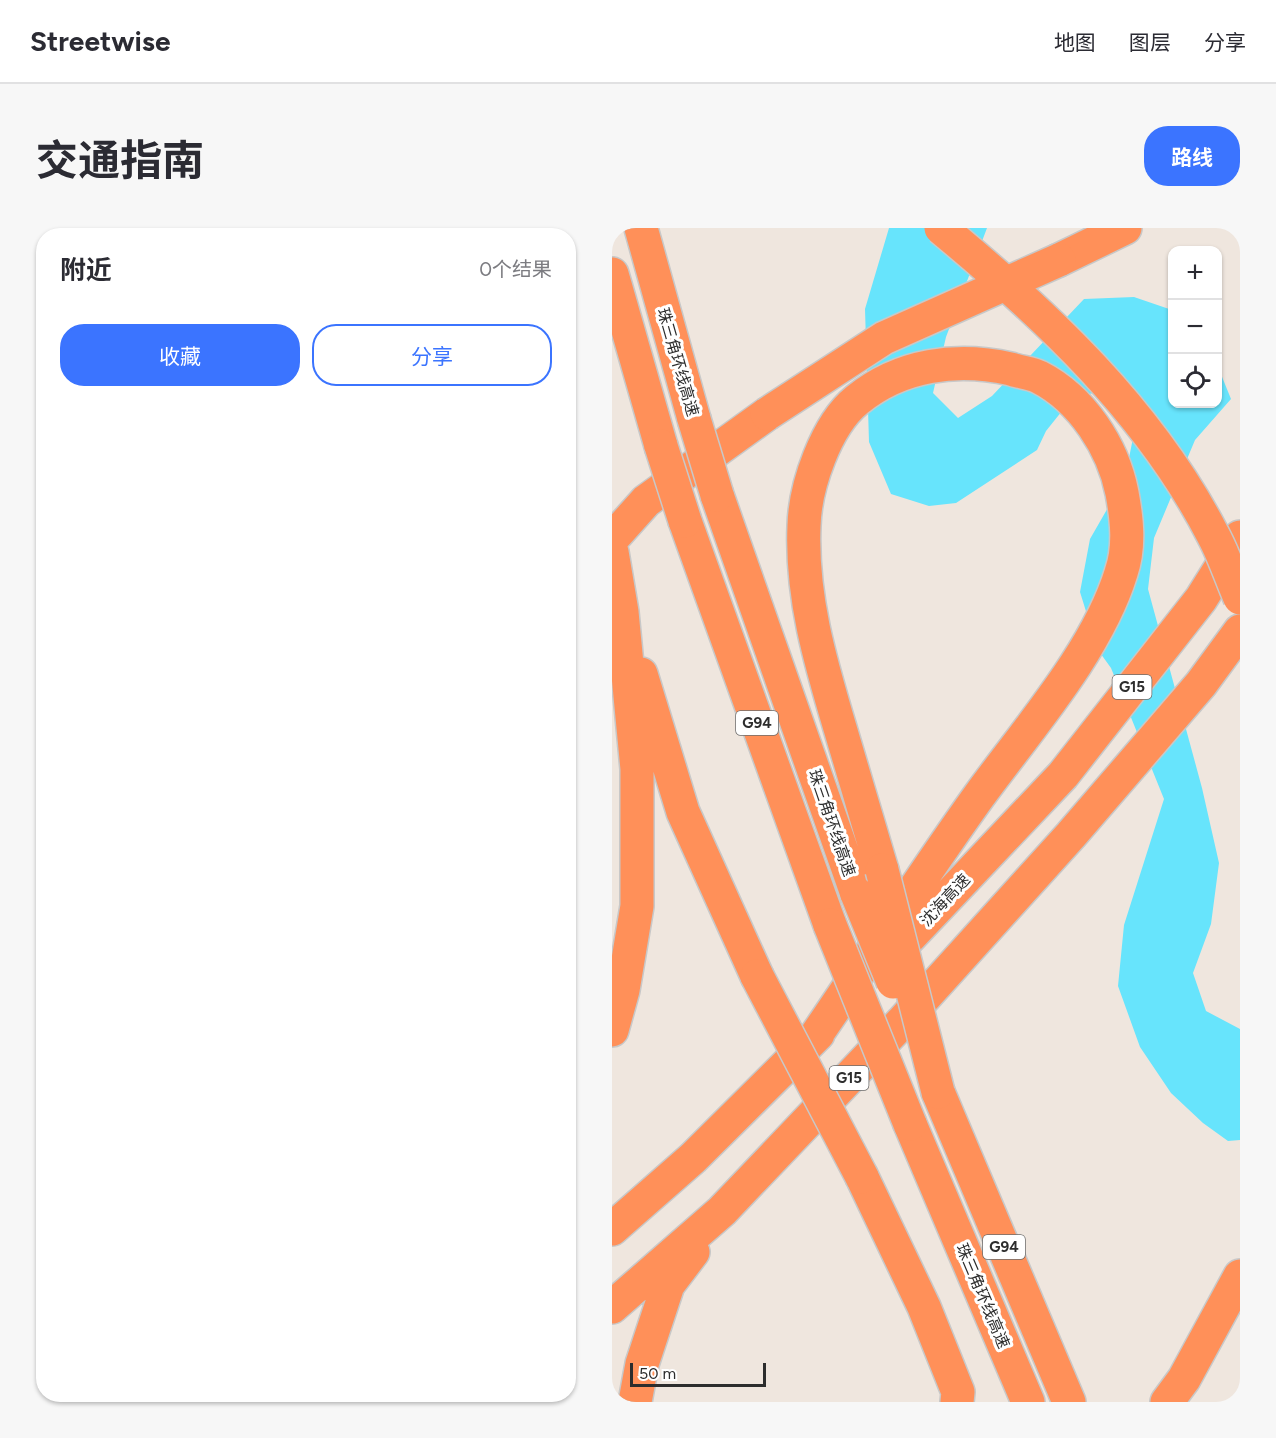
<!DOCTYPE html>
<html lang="zh">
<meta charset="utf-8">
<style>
:root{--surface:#fff;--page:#f7f7f7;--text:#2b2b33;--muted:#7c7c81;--line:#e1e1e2;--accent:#3b74ff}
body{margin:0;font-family:Figtree,"Noto Sans SC",sans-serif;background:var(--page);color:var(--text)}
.controls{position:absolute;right:18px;top:18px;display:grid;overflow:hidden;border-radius:12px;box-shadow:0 2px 4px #0004}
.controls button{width:54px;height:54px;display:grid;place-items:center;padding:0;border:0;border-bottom:2px solid var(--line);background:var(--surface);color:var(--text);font:30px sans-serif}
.scale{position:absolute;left:18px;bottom:15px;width:136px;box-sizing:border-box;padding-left:6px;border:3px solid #2d2d2d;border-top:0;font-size:16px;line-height:21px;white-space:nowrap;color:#2d2d2d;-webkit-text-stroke:4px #fff;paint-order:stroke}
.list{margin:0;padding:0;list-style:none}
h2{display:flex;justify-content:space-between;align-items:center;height:78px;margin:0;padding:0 24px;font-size:26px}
h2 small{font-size:20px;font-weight:400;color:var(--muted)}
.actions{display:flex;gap:12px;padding:18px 24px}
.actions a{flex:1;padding:14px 0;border:2px solid var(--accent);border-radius:24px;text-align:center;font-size:21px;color:var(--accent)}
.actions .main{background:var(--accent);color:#fff}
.icon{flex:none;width:33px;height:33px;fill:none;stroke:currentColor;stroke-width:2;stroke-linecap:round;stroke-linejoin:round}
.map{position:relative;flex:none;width:628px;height:1174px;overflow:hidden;border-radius:24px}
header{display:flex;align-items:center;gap:36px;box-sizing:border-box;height:84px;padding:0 30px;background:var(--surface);border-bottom:2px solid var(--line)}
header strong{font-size:28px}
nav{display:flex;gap:33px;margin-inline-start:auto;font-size:21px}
.intro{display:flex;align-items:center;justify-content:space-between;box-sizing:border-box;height:144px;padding:0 36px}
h1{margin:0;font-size:42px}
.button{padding:15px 27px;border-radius:24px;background:var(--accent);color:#fff;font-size:21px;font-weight:700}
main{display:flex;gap:36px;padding:0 36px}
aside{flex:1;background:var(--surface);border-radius:24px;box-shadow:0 2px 4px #0004}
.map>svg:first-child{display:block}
</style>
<header>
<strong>Streetwise</strong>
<nav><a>地图</a><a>图层</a><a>分享</a></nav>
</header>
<div class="intro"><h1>交通指南</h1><a class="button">路线</a></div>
<main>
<aside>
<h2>附近<small>0个结果</small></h2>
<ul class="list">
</ul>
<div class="actions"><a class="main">收藏</a><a>分享</a></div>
</aside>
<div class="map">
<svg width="628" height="1174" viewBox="0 0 628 1174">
<rect width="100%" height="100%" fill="#efe6de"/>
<path fill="#67e4fc" d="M277,0H375L334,109L321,165L346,190L380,168L472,71L522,69L560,82V176H606V139L619,171L583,212L542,310L536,361L590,560L607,635L599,696L581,745L594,783L628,801V912L616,913L591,895L559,865L528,819L506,758L512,697L552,571L499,440L486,422L468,364L478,311L513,250L526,185L504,162L462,168L434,203L425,222L344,275L317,278L279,266L257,214L253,81Z"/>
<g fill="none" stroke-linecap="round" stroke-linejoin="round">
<defs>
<path id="motorway" d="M29,0L82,191
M447,32L513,0
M0,46L49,218
M105,267L245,666
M73,293L218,697
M0,311L34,273L155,186
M0,324L10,384L25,541V678L11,762L0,802
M29,446L71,584L145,748
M273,735L451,547L589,371L628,309
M205,806C259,727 311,646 367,568C415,502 485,423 509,345C518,319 515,292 510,265C501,219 470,171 427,149C419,145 407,144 399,141C345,129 289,136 245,172C214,197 193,258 192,298C189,368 208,433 228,500C242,547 256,595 270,642
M326,864L457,1174
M298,896L416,1174
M250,949L312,1079L346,1164L345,1174
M0,1001L81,930L206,806
M0,1079L110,983L290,794L459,607L589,456L628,403
M23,1174L30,1136L56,1057L81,1024
M555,1174L572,1151L628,1048"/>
</defs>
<use href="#motorway" stroke="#c8c8c8" stroke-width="36"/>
<use href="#motorway" stroke="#ff9059" stroke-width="33"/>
<defs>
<path id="motorway-bridge" d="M329,0C434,87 538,184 601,307C612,327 619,349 628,370
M155,186L272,110L447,32
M82,191L105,267
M49,218L73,293
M270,642L326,864
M245,666L281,754
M218,697L298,896
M145,748L250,949"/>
</defs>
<use href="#motorway-bridge" stroke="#c8c8c8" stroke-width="36" stroke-linecap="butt"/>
<use href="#motorway-bridge" stroke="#ff9059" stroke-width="33"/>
</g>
<g text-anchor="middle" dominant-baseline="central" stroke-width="6" stroke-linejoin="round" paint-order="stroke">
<g fill="#fff" stroke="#6c6c6c" stroke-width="1.5">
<rect x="500.5" y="447" width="39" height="24" rx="4.5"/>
<rect x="124" y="483" width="42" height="24" rx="4.5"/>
<rect x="217.5" y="838" width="39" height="24" rx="4.5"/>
<rect x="371" y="1007" width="42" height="24" rx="4.5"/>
</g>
<g font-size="15" font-weight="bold" fill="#2d2d2d">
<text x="520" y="459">G15</text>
<text x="145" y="495">G94</text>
<text x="237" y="850">G15</text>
<text x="392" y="1019">G94</text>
</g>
<g font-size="16" fill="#2d2d2d" stroke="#fff">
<text transform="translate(66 134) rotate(74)">珠三角环线高速</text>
<text transform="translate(220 595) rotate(71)">珠三角环线高速</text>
<text transform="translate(333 672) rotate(-47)">沈海高速</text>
<text transform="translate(371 1068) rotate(67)">珠三角环线高速</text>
</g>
</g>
</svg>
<div class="controls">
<button>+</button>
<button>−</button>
<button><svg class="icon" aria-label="locate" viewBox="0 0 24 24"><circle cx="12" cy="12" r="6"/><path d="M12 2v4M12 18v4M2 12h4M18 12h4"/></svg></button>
</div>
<div class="scale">50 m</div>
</div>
</main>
